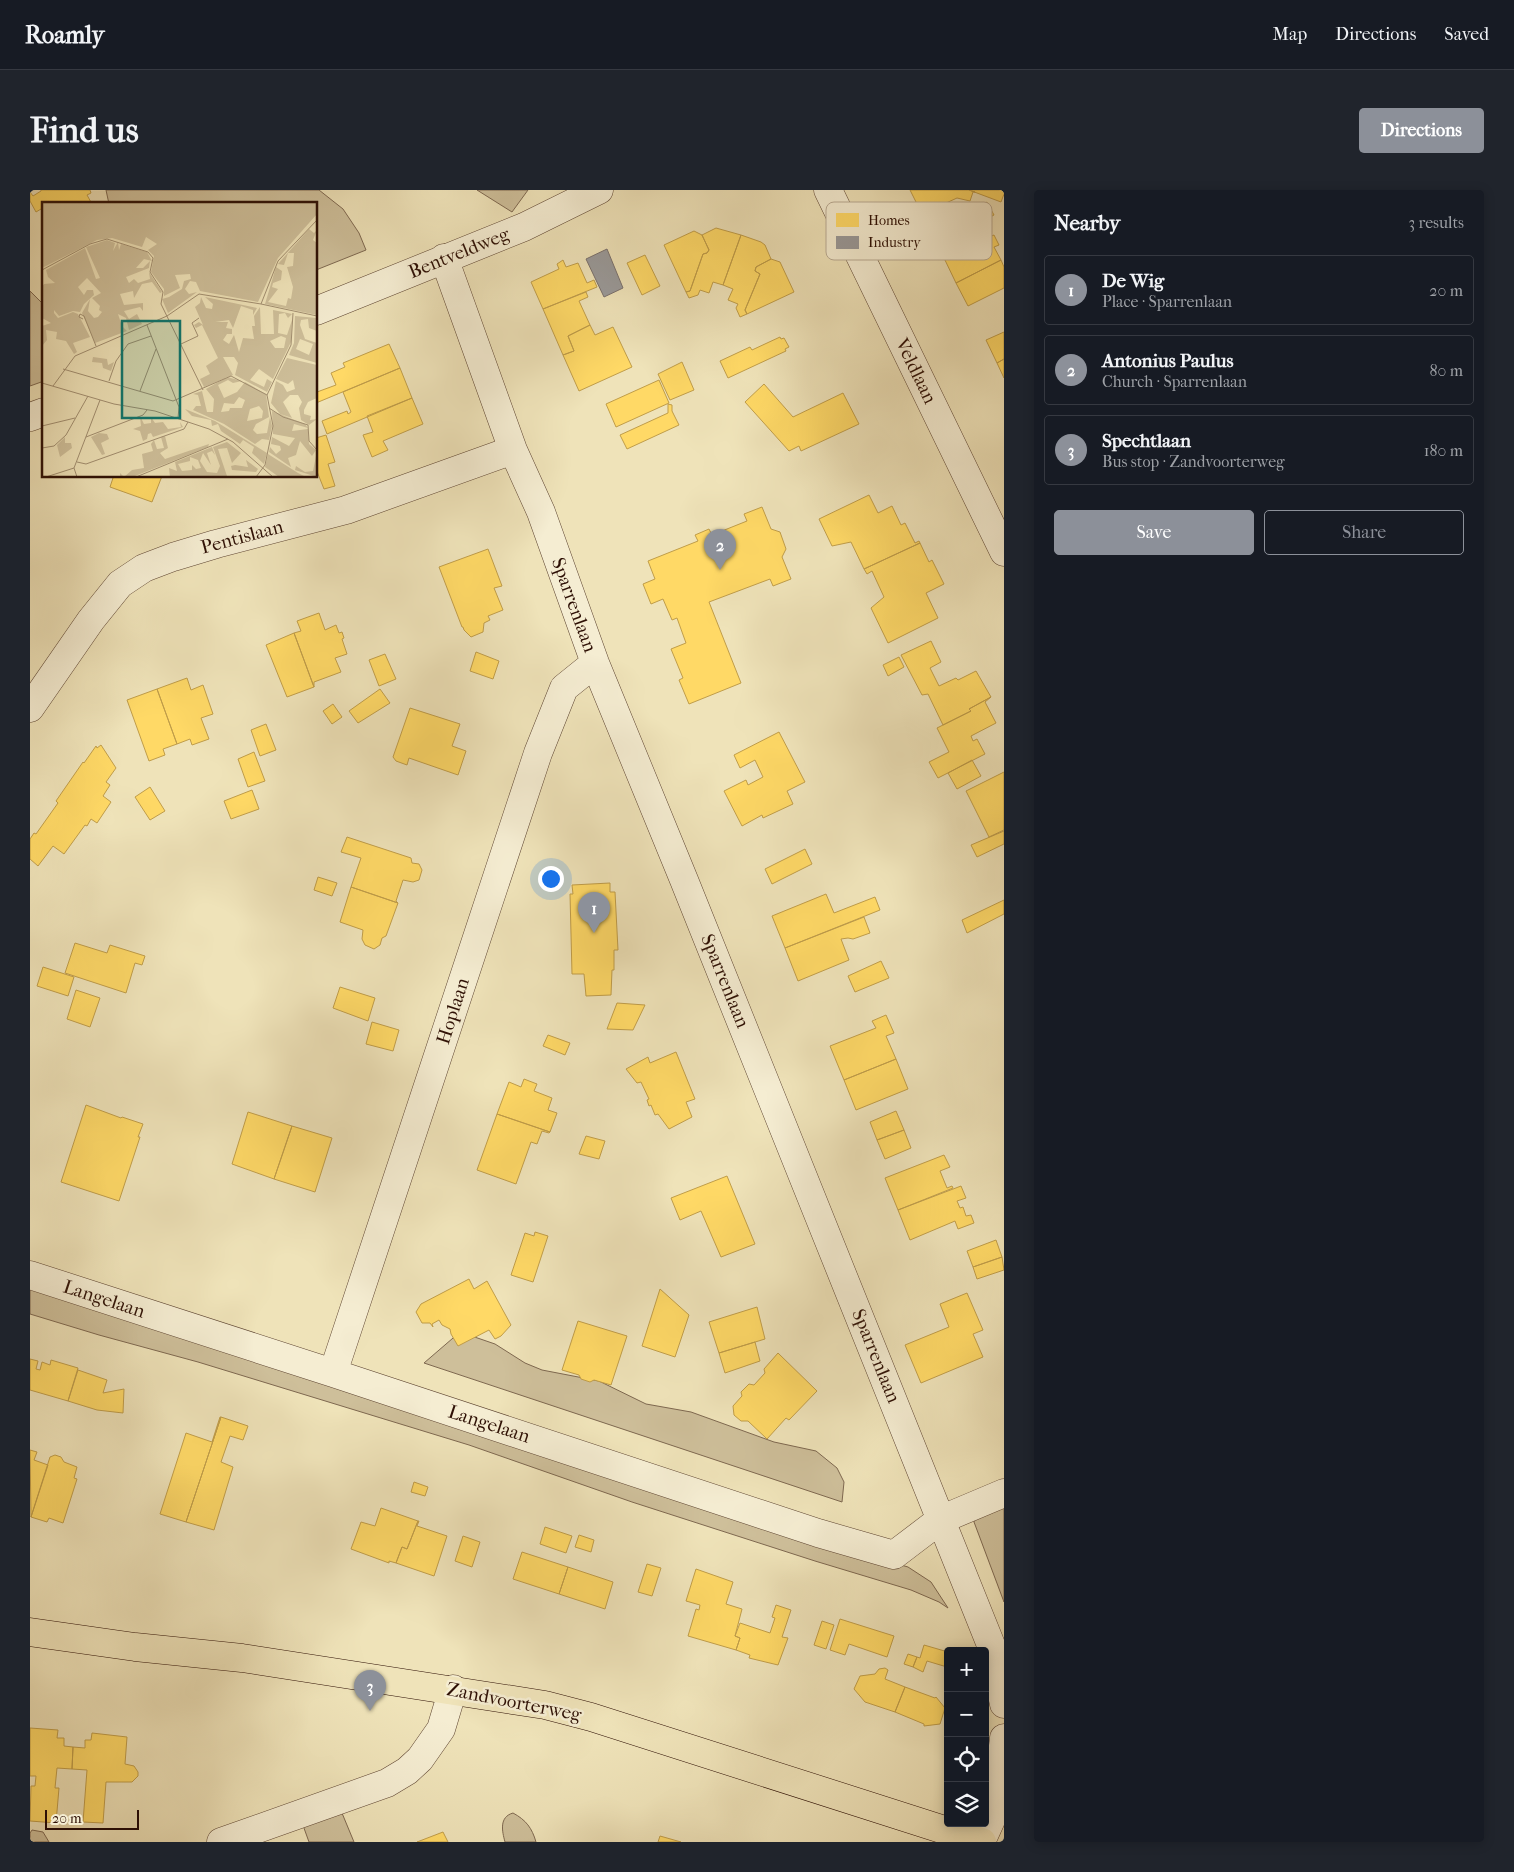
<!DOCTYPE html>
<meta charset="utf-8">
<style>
:root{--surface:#171b24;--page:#20242c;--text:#f1f3f6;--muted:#9ea1a6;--line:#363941;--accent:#8c9099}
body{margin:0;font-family:"IM FELL French Canon",serif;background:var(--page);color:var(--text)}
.controls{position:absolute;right:15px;bottom:15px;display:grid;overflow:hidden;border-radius:5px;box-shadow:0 2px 12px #0003}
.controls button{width:45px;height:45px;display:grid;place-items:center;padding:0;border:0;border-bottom:1px solid var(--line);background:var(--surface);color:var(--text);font:25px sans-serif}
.scale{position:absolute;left:15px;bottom:12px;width:94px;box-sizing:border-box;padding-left:5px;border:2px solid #2e1005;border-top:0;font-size:14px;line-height:18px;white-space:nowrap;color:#2e1005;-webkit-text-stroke:4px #f5edd2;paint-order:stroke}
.you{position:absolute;left:520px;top:688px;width:18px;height:18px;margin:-12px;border:4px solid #fff;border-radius:50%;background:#1a73e8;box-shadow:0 0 0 8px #1a73e833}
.badge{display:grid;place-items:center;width:32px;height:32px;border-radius:50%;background:var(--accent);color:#fff;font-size:16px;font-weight:700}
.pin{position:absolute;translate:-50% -41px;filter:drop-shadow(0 1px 2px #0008)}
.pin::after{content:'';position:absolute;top:26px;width:18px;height:15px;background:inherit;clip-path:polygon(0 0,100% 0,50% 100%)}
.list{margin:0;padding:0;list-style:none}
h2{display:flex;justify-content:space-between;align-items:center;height:65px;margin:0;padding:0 20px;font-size:21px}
h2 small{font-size:16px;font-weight:400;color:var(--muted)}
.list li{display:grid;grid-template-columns:32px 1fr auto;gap:15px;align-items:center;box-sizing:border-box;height:70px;margin:0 10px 10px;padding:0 10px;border:1px solid var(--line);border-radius:5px}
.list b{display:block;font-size:19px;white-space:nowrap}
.list p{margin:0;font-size:16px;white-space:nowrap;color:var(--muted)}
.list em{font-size:16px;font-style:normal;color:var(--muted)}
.actions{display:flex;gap:10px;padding:15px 20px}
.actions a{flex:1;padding:11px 0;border:1px solid var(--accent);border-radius:5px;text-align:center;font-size:18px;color:var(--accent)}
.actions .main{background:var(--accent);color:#fff}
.icon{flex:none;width:28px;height:28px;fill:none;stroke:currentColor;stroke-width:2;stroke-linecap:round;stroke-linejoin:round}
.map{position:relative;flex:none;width:974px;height:1652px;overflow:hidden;border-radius:5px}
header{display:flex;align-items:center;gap:30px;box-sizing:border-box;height:70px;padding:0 25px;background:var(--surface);border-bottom:1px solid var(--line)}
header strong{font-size:24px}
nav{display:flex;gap:28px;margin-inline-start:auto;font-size:18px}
.intro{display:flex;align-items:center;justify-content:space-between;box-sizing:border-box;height:120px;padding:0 30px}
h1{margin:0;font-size:35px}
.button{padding:12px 22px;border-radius:5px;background:var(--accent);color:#fff;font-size:18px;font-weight:700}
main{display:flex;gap:30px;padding:0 30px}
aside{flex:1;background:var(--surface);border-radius:5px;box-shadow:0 2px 12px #0003}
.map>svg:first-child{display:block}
</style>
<header>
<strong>Roamly</strong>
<nav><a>Map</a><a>Directions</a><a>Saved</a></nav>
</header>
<div class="intro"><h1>Find us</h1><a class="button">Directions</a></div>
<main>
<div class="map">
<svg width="974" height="1652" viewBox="0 0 974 1652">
<rect width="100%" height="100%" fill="#efe3b9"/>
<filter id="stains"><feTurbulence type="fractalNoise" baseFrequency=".004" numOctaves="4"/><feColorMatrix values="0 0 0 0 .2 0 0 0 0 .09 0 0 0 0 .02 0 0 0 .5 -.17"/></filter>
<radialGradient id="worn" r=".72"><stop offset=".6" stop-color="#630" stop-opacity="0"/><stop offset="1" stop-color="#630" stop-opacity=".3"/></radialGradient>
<path fill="#cebf9a" stroke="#7e6850" d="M76,0H289L313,19L329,43L336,60L286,80V14H79Z
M447,0H498L482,22Z
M0,101L14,115V191L0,196Z
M0,1098L757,1342L878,1377L901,1392L918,1418L909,1412L881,1400L785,1371L602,1312L439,1255L168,1172L69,1145L0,1124Z
M430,1142L465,1154L495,1173L512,1180L569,1191L616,1214L661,1222L744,1252L786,1261L807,1278L814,1292L812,1312L394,1173Z
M974,1313V1412L944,1332L946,1324Z
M307,1611L324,1652H279L270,1627Z
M483,1623C496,1630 502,1638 506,1652H475C472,1641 469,1627 483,1623Z
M2,1640L13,1642L19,1652H0V1643Z"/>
<path fill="#ffd966" stroke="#c09d49" d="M11,0H60L61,3L57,5L62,14H14V24L11,19L6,22L0,11V2L3,6L11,1Z
M880,0H939L945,2H943L940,11L927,8L892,24Z
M939,0H974V4L971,12Z
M957,12L964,25L947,34L940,23Z
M686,38L711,45L693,95L683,92L679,103L670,100L668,105L659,108L656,102L660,101L673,64L677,63L679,60L672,45Z
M664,41L672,45L679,60L677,63L673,64L660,101L656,102L634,55Z
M938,42L943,53L964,45L969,55L964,57L971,70L926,93L914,68L924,63L919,52Z
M711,45L731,52L735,55L741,69L726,77L725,81L730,84L715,120L717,124L710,127L706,118L708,114L698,110L703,99L693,95Z
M615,65L630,96L612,105L597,73Z
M741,69L750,72L764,102L717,124L715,120L730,84L725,81L726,77Z
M533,70L536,77L548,73L557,93L564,90L567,97L513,119L501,92L529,79L527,74Z
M971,70L974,77V98L938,116L926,93Z
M556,102L558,107L549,111L560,135L538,146L544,161L533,165L513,119Z
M560,135L565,145L583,137L602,177L549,201L533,165L544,161L538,146Z
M974,142V169L967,173L956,150Z
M750,147L751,149L754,148L759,157L755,159L756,161L698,188L690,171L720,157L722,160Z
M359,154L370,178L286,213V200L287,202L306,195L301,183L315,177L313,173Z
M974,169V188L967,173Z
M652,172L664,200L640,210L628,184Z
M370,178L382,208L297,244L292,231L317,221L318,224L321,222L313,202Z
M629,190L639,213L586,237L576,214Z
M734,194L763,227L813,203L829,234L771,261L769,256L759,261L715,212Z
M382,208L393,234L353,251L358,260L342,267L333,245L343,242L337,226Z
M638,214L642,215V221L649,235L597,259L590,245L638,223Z
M296,245L305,272L298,274L305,296L294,299L286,279V248Z
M78,286H132L122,312L80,297L83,288Z
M839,305L848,323L862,316L871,335L875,333L885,353L889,351L890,353L834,379L821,352L802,356L789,329Z
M732,317L741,339L750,342L756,359L752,367L761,389L743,396L740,389L679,412L711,493L659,514L649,490L653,488L641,459L656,453L647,428L642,430L633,409L621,414L613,394L625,389L618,371L668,351L665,345L679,339L682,345L717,331L714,324Z
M890,353L899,372L902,370L914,394L896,403L908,428L858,453L841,418L854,407L842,381L837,384L834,379Z
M458,359L472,396L464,398L473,420L458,426L460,430L454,433L453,442L441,447L434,440L433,437H432L409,377Z
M289,423L295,440L306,435L309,443L312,442L314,448L312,449L317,464L305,468L311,482L284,492V497L264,443L271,441L267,431Z
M264,443L284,497L257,507L236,455Z
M901,451L911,472L900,478L909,496L926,488L928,490L946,481L961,507L939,519L941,521L913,535L898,504L892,505L871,465Z
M446,462L469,471L463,489L440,481Z
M355,464L366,489L349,496L339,470Z
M869,467L874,477L858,486L853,475Z
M157,488L161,500L173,495L183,524L171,528L179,549L162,555L160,549L147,554L127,499Z
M127,499L147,554L133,559L135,565L119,571L97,510Z
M350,499L360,513L328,533L319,521Z
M961,507L955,512L966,533L941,546L943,551L947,549L955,564L908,588L899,572L919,562L907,538L941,521L939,519Z
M303,514L312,527L302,534L293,521Z
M380,518L430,534L422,556L436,561L428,585L379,568L377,575L366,571L363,567Z
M236,534L246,560L230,566L221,540Z
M749,542L775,592L757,601L763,614L733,628L732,625L712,636L694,601L716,590L718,595L733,587L725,570L710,578L704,565Z
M71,555L86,578L76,592L80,595L73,606L81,612L67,633L61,629L57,636L55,635L34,664L23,656L8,676L0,669V649L4,643L6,644L28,613L26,611L53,572L54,573L66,556L67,558Z
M224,562L235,591L218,597L208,569Z
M942,570L951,586L927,599L918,583Z
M974,582V640L959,647L936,601Z
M120,597L135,621L120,630L105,607Z
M222,600L229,619L201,629L194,611Z
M974,641V654L947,667L941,655Z
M317,647L381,668L382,673L389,674L392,680L389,690L383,692L373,690L366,711L368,713L321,697L331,668L311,662Z
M775,659L782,674L742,694L735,679Z
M288,687L307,693L302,706L284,700Z
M580,693V702H585L588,760H584V780H582L581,805L556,806L554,784H542L540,704H543L542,695Z
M321,697L368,713L356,746L352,748L350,755L344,759L335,755L332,749L333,740L310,732Z
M796,704L804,723L845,707L850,720L755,758L742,726Z
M974,710V724L937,743L932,730Z
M834,727L840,743L823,749L818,748L811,749L819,770L768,791L755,758Z
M45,753L77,763L80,755L115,766L112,775L105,773L96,803L35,783Z
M851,771L859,788L825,802L818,786Z
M13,777L44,787L38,806L7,796Z
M310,797L345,808L338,831L303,818Z
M46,800L70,808L60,837L37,829Z
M587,813L615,815L603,840L577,839Z
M856,825L864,843L856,846L866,869L814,890L800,856L846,838L842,831Z
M342,832L369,840L363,861L336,854Z
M518,845L540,853L535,865L513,856Z
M646,862L665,909L656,912L662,927L639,939L628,924L625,925L621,915L619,916L617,910L619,909L611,892L607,893L596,879L618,867L620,873Z
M866,869L878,899L826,920L814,890Z
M494,889L507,894L504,901L522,908L518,920L527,923L520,942L467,924L479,892L491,897Z
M56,915L91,928L92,927L113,934L108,947H110L89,1011L31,992Z
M866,921L874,940L847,950L840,932Z
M218,922L262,936L244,989L202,974Z
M467,924L520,942L519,943L512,941L507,954L501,952L486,994L447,980Z
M262,936L302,948L285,1002L244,989Z
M874,940L881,958L855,969L847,950Z
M556,946L575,951L569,969L549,964Z
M914,965L920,977L910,981L917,998L922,996L923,998L868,1020L855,988Z
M697,986L725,1054L691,1067L671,1021L650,1030L641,1008Z
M931,996L936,1008L927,1011L930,1018L933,1017L936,1026L941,1025L944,1033L928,1039L925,1031L880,1050L868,1020Z
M505,1042L518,1046L503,1092L481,1085L495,1043L504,1046Z
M966,1050L972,1067L943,1077L937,1061Z
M972,1067L974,1080L947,1089L943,1077Z
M439,1089L444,1099L457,1091L481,1135L471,1146L465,1149L459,1140L428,1156L421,1144L420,1139L412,1135L409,1130L402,1134L403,1137L400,1133H392L386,1122L391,1114Z
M630,1099L659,1125L645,1167L612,1156Z
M937,1103L953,1140L943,1144L953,1167L891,1193L875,1155L919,1137L910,1114Z
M727,1117L735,1149L689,1163L679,1132Z
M548,1131L597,1146L581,1195L564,1190L560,1192L551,1189L549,1185L532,1180Z
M725,1152L730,1171L695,1183L689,1163Z
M748,1163L787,1201L759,1230L756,1228L737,1249L718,1231H711L704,1225L703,1216L712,1206L711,1202L719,1194L724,1195L735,1183L734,1179Z
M0,1169L8,1171L6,1179L10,1180L12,1172L20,1175L21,1170L48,1178L38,1211L0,1200Z
M48,1180L77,1190L73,1203L94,1199L93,1223L67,1220L38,1211Z
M190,1227H191L156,1332L130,1324L156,1243L182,1252Z
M191,1227L218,1236L213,1250L200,1246L191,1272L203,1277L184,1340L156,1332Z
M0,1260L7,1262L4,1270L18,1275L1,1327Z
M25,1265L31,1267L34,1272L47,1277L44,1288L47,1289L33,1333L19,1328L17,1332L1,1327L20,1267Z
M384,1292L398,1297L395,1306L381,1302Z
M351,1318L388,1331L377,1359L372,1357L366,1373L359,1371V1373L321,1359L331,1332L345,1336Z
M388,1331H389L387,1336L417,1346L404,1386L366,1373L372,1357L377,1359Z
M515,1337L542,1346L536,1363L510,1354Z
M549,1345L564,1350L561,1362L545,1357Z
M433,1346L450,1352L442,1377L425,1371Z
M492,1362L538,1377L529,1404L483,1389Z
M617,1374L631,1378L622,1406L608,1402Z
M538,1377L583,1392L575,1419L529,1404Z
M666,1379L703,1392L696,1414L712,1419L705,1446L710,1448L706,1460L658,1446L666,1419L669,1420L670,1415L656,1411Z
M746,1415L761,1420L752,1447L758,1448L748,1475L719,1468L720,1465L706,1460L710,1448L705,1446L710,1433L740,1443L745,1428L742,1427Z
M810,1429L864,1446L857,1467L819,1454L815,1465L800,1460Z
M792,1431L804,1435L796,1459L784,1455Z
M894,1455L918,1462L917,1477L897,1471L893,1482L883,1477L887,1467L890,1468Z
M878,1464L887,1467L883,1477L874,1474Z
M855,1478L858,1480L855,1489L875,1497L865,1522L835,1512L824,1499L830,1486L845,1484L849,1479Z
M875,1497L905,1508L906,1507L915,1518L910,1534L894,1536V1534L865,1522Z
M0,1538L28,1540L27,1548H34V1556L43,1557L42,1579L27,1578L25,1598H29L26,1633L0,1631L1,1596H5L6,1586H0Z
M62,1543L97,1547L95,1574L104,1576L108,1582V1586L102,1592H76L73,1633L53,1632L57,1580L42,1579L43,1557L55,1558V1550H61Z
M413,1642L418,1652H387Z
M630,1646L651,1652H628Z"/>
<path fill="#999" stroke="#79706d" d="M577,59L593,98L574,107L556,69Z"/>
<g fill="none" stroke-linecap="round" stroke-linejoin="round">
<defs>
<path id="minor" d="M798,0L974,362
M414,68L483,260L511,322L565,473L654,690L961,1455L974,1514
M0,518L61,430L90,394L114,378L143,367L186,354L316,320L483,260
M0,1085L303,1183L788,1343L864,1365L910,1330L974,1303
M303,1183L508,563L534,498L565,473
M191,1652L357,1593L377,1581L390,1569L411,1539L423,1499
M951,1652L965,1621L974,1548"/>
<path id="tertiary" d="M286,121L494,37L569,0
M0,227L14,222"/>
<path id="primary" d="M0,1442L105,1457L212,1468L515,1515L561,1527L952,1652"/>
</defs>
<use href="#minor" stroke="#5e4532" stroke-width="29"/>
<use href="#tertiary" stroke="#5e4532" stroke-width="29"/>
<use href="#primary" stroke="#2e1005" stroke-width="29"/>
<use href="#minor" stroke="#f5edd2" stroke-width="28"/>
<use href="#tertiary" stroke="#f5edd2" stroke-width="28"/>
<use href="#primary" stroke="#efe3b9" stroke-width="28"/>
</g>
<g text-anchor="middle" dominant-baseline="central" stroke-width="5" stroke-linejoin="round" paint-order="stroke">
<g font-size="19" fill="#2e1005" stroke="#f5edd2">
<text transform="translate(429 63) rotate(-22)">Bentveldweg</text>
<text transform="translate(886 181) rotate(64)">Veldlaan</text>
<text transform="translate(212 347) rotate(-15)">Pentislaan</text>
<text transform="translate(544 415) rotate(70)">Sparrenlaan</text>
<text transform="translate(695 791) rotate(68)">Sparrenlaan</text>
<text transform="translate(423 821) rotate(-72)">Hoplaan</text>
<text transform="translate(74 1109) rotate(18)">Langelaan</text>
<text transform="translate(846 1166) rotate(68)">Sparrenlaan</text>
<text transform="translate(459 1234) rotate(18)">Langelaan</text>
<text transform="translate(484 1512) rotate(11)">Zandvoorterweg</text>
</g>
</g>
<g transform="translate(12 12)">
<rect width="275" height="275" fill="#efe3b9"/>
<path d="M0,0H275V12L236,56L216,100L158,89L154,80L148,79L143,87L147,92L155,90L126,111L120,97L127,95L140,87L142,79L149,77L148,72L133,73L138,86L122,94V87L109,70L112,54L106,48L115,42L104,35L100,45L70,36L55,38L0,66ZM267,27L272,31L275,28L271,38L275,41V113L223,102L234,65L240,69L239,78L231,81L230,85L236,87L226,100L244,104L246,96L249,97L251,85L245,65L251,64L252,51H246L242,63L236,62ZM65,38L73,41L71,49L76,40L77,48L79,42L105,50L110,59L102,57L94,66H101L108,59L107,66L84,75L87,81L92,77L96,81L108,77L107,70L120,90L118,91L110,80L100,82L92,96L91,89L78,92L82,103L101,101V109L98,105L82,109L87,117L95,112L100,122L87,128L84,116L76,112L80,124L85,129L53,141L40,111L48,97L46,109L52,116L56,115L60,110L57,108L58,104L50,96L59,91L45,76L36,85L42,93L45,88H51L52,93L42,102L38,110L31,109L17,114L12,108V111L16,116L31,110L36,112L48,135L31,141L35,150L32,152L24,139L14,137L15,130L4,128L5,138L0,144V124L9,121L0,116V85L2,82L13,81L6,75L4,68L43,46L54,77L58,76L44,45ZM159,95L164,106L170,107L171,102L163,95L215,106L211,113V108L199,104L191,126L187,118L173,120H186L184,126L190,127V132H185L181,138L187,142L192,133L197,150L201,136L212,137L210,124H213L212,114L218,105L219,132H232L231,108L241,110L250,112L246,116L243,111L237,112L236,131L245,133L250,118L249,140L231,177L217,167L208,178L222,185L225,177L230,180L225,190L193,173L196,161L192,155H181L191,173L162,185L158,177L168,172L164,164L176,156L160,123L154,126L152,123L157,120L161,123L153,105L158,101ZM239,134L244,136L242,146H233L228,139ZM253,114L275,116V129L267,126L266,117L259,118L258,123L263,137L275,141V161L247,153L252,141ZM258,137L271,142L267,153L254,147ZM51,155L65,157L66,163L72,160L69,169L61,166L60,161L50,160ZM245,156L275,163V196L266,200L262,208V212L269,214L268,218L275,217L267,223L259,218L257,206L260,200L256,193H248L241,200L250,216L238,212L229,201L234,179L241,183L245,190L253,187L251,178L246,182L234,177ZM185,175L200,179L191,181L186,178L176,183L182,196L195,190L203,180L224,192L227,215L214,222L211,228L215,232L225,231L228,215L230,224L227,238L220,237L213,242L182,222L151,208L154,204H159L156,193L151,192L160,189L165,210H171L172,197L164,187ZM197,195L203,198L200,206H188L187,209L179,210L182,201L192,202ZM217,204L221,209L220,216L205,219L208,207ZM143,207L173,219L225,251L222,262L210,251L212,245L201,238L198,242L179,229L176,222L170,224L169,218L150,214ZM230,209L263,222L266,226L252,222L250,229L266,227L267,242L274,248L270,254L258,239L254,253L246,256L249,265L227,250L228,245L234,252L239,248L238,244L229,242L230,235L247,244L253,236L231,232ZM98,214L102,222L109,221V215L113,221L121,220L126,227L139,225L138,220L141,225L111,235L109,231L106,232L105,237L101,239L98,229L91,227L99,224ZM57,231L65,232L67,237L59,241L63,252L60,253L49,235ZM123,234L126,246L118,251L123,257L167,242L166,245L93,274L90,275H78V271L82,275L90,268L102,266L100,252L111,249L109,242L112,238L115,247L122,246L119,235ZM23,235V241H29L30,246L18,255L15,243ZM185,240L199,251L190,261L185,246L176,247L185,274L128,275L127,266L135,269L133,260L170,245L173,253L170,249L165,251L169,263L161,251L158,259L165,270L175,271L178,264L171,245ZM148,255L156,258L159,266L154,267L150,263V268L140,269L136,262L148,259ZM275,249V275L253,268L254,264L263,270L271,269ZM226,252L256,271L264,275H237L223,265ZM204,258L216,267L214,270L190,268L189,264L193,263L206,265Z" fill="#cebf9a" fill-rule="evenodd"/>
<path fill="none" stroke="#a28f71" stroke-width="1" d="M0,68L48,42L65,37L106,50L111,56L108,70L121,90L119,102L161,188M219,102L275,114M41,117L37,115L38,112L42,114L54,144M105,123L137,205L136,216M139,142L156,134L150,121L157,116M21,167L131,199L189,174L225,193M67,179L74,159L86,142L109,134M0,181L72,202L113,209L167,227L191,240L231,275M11,184L33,154L125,114L157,92L219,102L236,59L275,18M98,189L114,147M227,206L241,215L266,223L267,239L275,248M0,224L33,216M44,235L101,213L105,208M0,246L12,244L24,233L46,194M35,260L44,262L142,227L146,220M4,275L32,266M35,275L32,266L58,198M94,275L186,237M214,275L223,263L231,224L225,193L249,143L251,111"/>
<path fill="#0f766e" fill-opacity="0.15" stroke="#0f766e" stroke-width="2.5" d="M80,119H138V216H80Z"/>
<rect width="275" height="275" fill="none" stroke="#2e1005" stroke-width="2.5"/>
</g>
<rect x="796" y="12" width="166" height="58" rx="8" fill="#f5edd2" stroke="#b9ab94" stroke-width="1"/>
<rect x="806" y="23" width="23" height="14" fill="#ffd966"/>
<rect x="806" y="46" width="23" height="13" fill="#999"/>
<g font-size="14" fill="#2e1005">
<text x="838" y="35">Homes</text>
<text x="838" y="57">Industry</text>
</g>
<rect width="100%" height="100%" filter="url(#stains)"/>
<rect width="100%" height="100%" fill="url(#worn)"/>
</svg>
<div class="controls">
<button>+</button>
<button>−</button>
<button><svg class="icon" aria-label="locate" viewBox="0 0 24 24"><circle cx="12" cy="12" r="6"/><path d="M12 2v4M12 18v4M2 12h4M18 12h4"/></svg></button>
<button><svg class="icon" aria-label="layers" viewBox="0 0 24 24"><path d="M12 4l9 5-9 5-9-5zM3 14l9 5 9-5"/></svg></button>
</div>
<div class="scale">20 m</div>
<div class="you"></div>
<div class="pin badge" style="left:564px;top:743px">1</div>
<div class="pin badge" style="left:690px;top:380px">2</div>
<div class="pin badge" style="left:340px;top:1521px">3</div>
</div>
<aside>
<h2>Nearby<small>3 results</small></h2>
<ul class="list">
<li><span class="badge">1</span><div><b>De Wig</b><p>Place · Sparrenlaan</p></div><em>20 m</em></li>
<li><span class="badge">2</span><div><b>Antonius Paulus</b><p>Church · Sparrenlaan</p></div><em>80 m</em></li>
<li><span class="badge">3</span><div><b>Spechtlaan</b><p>Bus stop · Zandvoorterweg</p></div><em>180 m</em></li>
</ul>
<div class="actions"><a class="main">Save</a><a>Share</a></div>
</aside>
</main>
